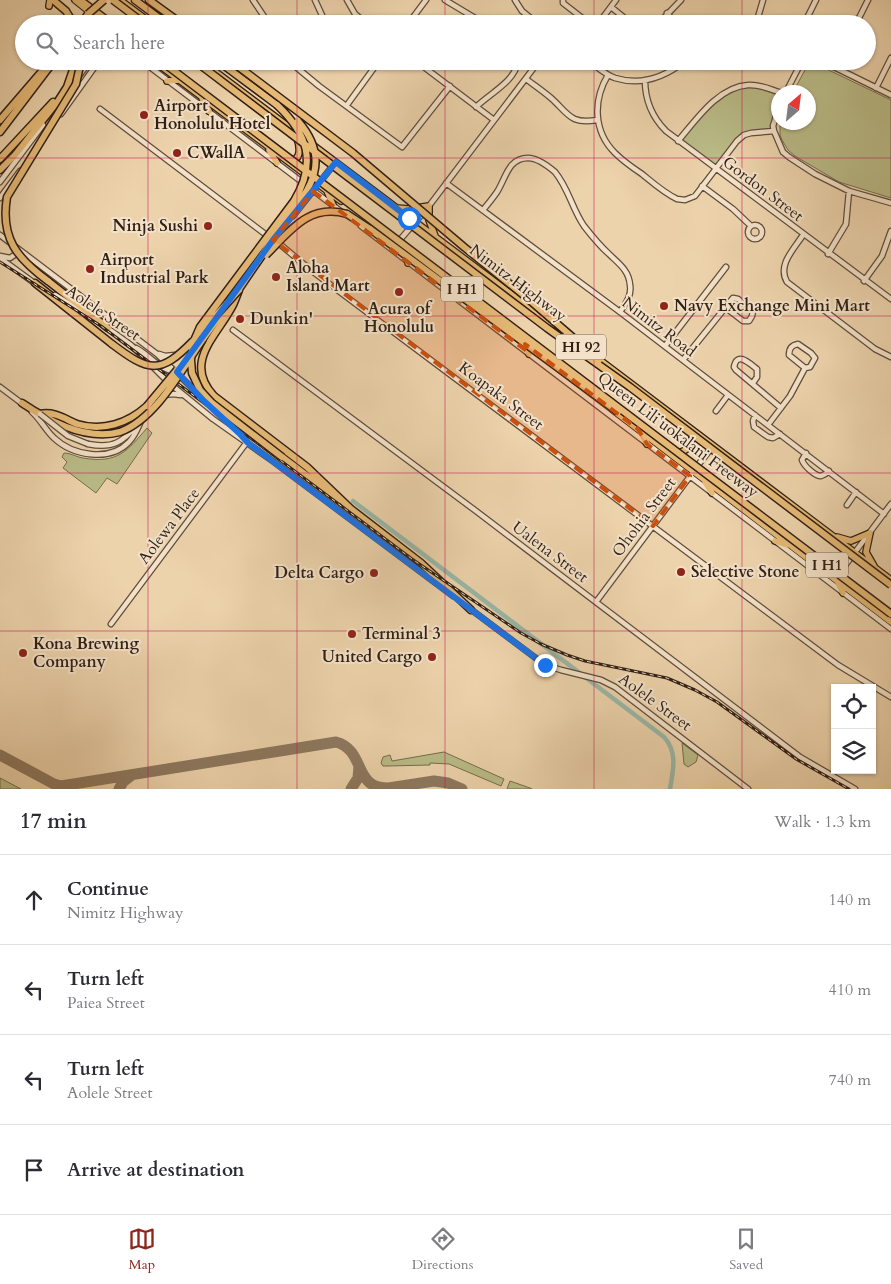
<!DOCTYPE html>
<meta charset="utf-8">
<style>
:root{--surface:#fff;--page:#f2f2f3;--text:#2b2b33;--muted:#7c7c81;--line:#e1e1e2;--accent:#8f2418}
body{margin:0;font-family:Cardo,serif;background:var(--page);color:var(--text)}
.controls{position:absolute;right:15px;bottom:15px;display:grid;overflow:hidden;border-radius:0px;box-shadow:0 1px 4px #0004}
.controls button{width:45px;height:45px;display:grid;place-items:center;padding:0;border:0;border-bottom:1px solid var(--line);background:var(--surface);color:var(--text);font:25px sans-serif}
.compass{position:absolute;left:771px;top:85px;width:45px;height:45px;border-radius:50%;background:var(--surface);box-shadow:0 1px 4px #0004;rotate:28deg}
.stop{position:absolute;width:15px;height:15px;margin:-11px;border:4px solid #1a73e8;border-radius:50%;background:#fff}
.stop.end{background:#1a73e8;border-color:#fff;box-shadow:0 1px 5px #0008}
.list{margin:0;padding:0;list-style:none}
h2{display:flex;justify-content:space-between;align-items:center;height:65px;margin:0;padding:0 20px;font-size:21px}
h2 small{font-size:16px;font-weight:400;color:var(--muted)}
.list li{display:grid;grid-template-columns:32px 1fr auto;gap:15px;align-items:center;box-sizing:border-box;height:90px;padding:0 20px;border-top:1px solid var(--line)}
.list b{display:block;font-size:19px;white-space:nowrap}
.list p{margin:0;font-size:16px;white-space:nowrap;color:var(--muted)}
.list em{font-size:16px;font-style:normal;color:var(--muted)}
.icon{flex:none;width:28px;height:28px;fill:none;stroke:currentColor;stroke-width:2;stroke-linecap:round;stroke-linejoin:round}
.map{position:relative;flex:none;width:891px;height:789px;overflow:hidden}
.search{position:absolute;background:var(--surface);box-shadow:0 1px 4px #0004;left:15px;right:15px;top:15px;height:55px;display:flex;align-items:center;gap:12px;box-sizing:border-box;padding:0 18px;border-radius:28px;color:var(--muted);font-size:19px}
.sheet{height:425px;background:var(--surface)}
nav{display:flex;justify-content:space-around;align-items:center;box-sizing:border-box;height:70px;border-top:1px solid var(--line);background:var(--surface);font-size:14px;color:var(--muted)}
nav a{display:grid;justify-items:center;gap:2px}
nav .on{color:var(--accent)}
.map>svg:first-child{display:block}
</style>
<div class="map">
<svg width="891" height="789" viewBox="0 0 891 789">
<rect width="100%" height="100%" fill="#edd3ac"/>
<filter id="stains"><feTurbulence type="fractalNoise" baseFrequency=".004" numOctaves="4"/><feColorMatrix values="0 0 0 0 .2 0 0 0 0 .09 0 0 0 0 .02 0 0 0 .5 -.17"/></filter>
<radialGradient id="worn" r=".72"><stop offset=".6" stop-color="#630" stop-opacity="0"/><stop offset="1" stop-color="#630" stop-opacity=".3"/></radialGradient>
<path fill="#babc88" stroke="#756e4e" d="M810,61L891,100V198L839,182L795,156L788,150L782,140L780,135V123L808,122V92H793Z
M749,85L778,92V110L774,131L744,135L716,169L678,141L698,118L727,91Z
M147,428L152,433L117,484L107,478L96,493L63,468L67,462L62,457L64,453C71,453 76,457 83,458C118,464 127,451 147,428Z
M682,743L698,755L696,762L688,767L684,764Z
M444,752L504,779L501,786L449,764L430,763V765L387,766H383L381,763L383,757L390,755L392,761Z
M0,778L21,789H0Z
M510,781L530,788L532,789H507Z"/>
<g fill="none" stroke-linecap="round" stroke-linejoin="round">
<path stroke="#99b8a8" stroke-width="4.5" d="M353,501L664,737C678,752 673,771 670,789"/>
<path stroke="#8e7960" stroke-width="11" d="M0,755L54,784L61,786L336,742C366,750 353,789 388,788
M119,789L123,782L132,775
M351,789L358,778L359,766
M382,789L434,781L448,783L462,789"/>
<defs>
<path id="minor" d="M253,0L269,24
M315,0L326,24
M347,0L355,14L367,24
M445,0L485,24
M515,0L522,11L538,24
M563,0V3L590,24
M611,7L632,24
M667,13L676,24
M124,24L134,12
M408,24L426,0
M465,24L471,16
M598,24L616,0
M658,24L681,0
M756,24L763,0
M804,24L816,0
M856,24L868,0
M142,61L343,213
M292,61L296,67L319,86L402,147L450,86
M369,61L376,66
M416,61L494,120
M466,61C473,64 482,67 488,61
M589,61C597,67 606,75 615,78C641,86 665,77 685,61
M822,61L891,95
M608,75C593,100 593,131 615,153C623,161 633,168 642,174C653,183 664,193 677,199L685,200L695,196L737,141L744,135L751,133L774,131
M79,76L90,61
M526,79C534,85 543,91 551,98C568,113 570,125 597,120
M645,80C645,100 652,117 666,131L891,299
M876,88L891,58
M786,92L802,61
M347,105L379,61
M476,107C490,93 515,82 518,61
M100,109L269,237
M778,110L773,126L774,131L783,152L789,157L815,174L849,191L891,203
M61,114L99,61
M678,141C696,120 718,87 748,85C759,84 769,89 779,92
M0,182L43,125
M446,183L620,312L884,514
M702,186L733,209L751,226
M0,198L20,171
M483,210C488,204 493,198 497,192C506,178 508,158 528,158C538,158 548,166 555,172C569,189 572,209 584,226C591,235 600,246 609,254C618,263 629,270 630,285C632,296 625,304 620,312
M293,216L335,163
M748 232a7 7 0 1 1 14 0a7 7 0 1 1-14 0Z
M361,226L891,629
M0,235L157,354L245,439
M803,235C794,249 777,265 787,282L875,349L891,357
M276,241L312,271L838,665L891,697
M392,249L429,206L539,61
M828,254L846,224L849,191
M0,256L10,258L19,252
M0,258L37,285
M864,281L882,256L891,231
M55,295L89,316
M106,327L131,345L169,383L213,419L274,462L453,596
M233,330L476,511L800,757L855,789
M665,346L726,267
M136,348C151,356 159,370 176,372
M159,354L165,356L175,355
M683,360L733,298L738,299L753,311L752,316L749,321H743L726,308
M753,383L757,377V369C749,363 737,351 734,367L736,370L781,408
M0,387L24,405
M164,395L173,394L181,395
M716,411L728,395
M32,412C41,420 46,431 54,438C73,456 110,462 129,442C136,435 138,427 142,419
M755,415L753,421L754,427L768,437L773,438L780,434
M768,425L790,396L805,368L789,355C789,348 792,345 798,344L811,353L815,358L810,367L805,368
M88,444C113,449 123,442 138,424
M806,453L802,460C804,466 815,476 821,476C824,475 827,473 829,471
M695,469L712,447
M847,505L856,492
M835,579L891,504
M596,602L691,475
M469,608L545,665L561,670L601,680L615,687L748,789
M111,624L247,442"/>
<path id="major" d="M75,0L105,24
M120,0L152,24
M49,6L50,0
M154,61L341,201
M201,61L567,336
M167,81L179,80
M202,98L209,111
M269,150L277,163
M289,161C302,161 300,147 297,138
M327,191L333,205
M397,208L408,209L429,206V220L435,236
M405,248L408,263
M424,264L446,281
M524,342L529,354
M597,358L891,580
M614,411L891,622
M641,433L647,444
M676,453C688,452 693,444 692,432
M705,482L712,493
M870,533L866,552L874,566
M837,537L851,541L870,533
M775,541L787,545
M838,583L843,593"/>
<path id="highway" d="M53,0L66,11L74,24
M80,0L112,24
M135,0L167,24
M149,0L182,24
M81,24L88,14
M218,61L277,105
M0,120L43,70
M0,132L54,61
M0,159L53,102
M0,170L15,155L58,101L67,87L76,61
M347,214L370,229
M48,281L108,328
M35,283L112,344
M239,290C237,295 235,301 233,305C218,335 182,362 214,396L307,467L353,511
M237,292L256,264
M203,339L224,310
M22,403C50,422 87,441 120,432
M40,414C54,411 65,419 77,424C103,432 128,423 147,406
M282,457L339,500
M351,509L421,563L471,610"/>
</defs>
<use href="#minor" stroke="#5f4c3b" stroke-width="7"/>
<use href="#major" stroke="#301f15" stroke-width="8"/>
<use href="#highway" stroke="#301f15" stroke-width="9"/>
<use href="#minor" stroke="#f3e2c9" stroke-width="4.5"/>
<use href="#major" stroke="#e6ba76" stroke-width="5.5"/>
<use href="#highway" stroke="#e6ba76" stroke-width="6"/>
<defs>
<path id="rail" d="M0,262L101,326L412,559L521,633L541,644L567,655L585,661L667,678L695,690L717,702L796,759L849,789"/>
</defs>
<use href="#rail" stroke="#301f15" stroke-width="3"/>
<use href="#rail" stroke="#f3e2c9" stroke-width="1" stroke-dasharray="4" stroke-linecap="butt"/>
<defs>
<path id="minor-bridge" d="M40,414L68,436L88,444"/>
<path id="highway-bridge" d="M113,0L145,24
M88,14L104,0
M161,61L891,614
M195,61L547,328L630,387L891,585
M231,61L353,153L464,247L526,297L599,360
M277,105C308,134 317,163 294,201L200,327L193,343L191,360L192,373L200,390L212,403L282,457
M370,229L618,412
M266,255C290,231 309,203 347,214
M256,264C263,255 268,245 275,235C301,198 338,167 298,121
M48,281C18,259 0,239 7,197L76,84L81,61
M200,333L239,290
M112,344C149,372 160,375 193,341
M147,406L177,370
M120,432C156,419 182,369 203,339"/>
</defs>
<use href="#minor-bridge" stroke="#5f4c3b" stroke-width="7" stroke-linecap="butt"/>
<use href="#highway-bridge" stroke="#301f15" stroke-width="9" stroke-linecap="butt"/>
<use href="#minor-bridge" stroke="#f3e2c9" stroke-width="4.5"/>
<use href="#highway-bridge" stroke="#e6ba76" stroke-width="6"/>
</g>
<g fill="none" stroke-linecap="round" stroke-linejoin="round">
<path stroke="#1a73e8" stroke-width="6" d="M409,218L336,162L273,240L177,372L204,401L240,434L247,442L545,665"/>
</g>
<path fill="#cc500d" fill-opacity="0.2" stroke="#cc500d" stroke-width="4" stroke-dasharray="10 6" stroke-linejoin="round" d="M313,191L528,352L525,344L638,429L647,444L690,476L653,526L273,240Z"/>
<path fill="none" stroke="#c2185b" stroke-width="1" stroke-opacity="0.55" d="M148,0V24M297,0V24M445,0V24M594,0V24M742,0V24M148,61V789M297,61V789M445,61V789M594,61V789M742,61V789M0,158H891M0,316H891M0,473H891M0,631H891"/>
<g fill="#8f2418" stroke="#f3e2c9" stroke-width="2">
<circle cx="144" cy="115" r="5"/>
<circle cx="177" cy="153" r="5"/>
<circle cx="208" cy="226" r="5"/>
<circle cx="90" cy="269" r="5"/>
<circle cx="276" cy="277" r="5"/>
<circle cx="399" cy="292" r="5"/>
<circle cx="664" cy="306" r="5"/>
<circle cx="240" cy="319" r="5"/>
<circle cx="681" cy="572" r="5"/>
<circle cx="374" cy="573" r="5"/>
<circle cx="352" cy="634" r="5"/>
<circle cx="23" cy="653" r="5"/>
<circle cx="432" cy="657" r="5"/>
</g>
<g text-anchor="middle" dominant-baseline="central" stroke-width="4" stroke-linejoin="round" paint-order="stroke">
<g fill="#f3e2c9" stroke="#6a5a4b" stroke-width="1">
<rect x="441" y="276.5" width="42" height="25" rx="4"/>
<rect x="556" y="334.5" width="50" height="25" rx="4"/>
<rect x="806" y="552.5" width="42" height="25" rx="4"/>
</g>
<g font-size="15" font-weight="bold" fill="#301f15">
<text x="462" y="289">I H1</text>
<text x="581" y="347">HI 92</text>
<text x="827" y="565">I H1</text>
</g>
<g font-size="16" font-weight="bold" fill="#301f15" stroke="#f3e2c9" text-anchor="start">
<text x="154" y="106">Airport<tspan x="154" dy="18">Honolulu Hotel</tspan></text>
<text x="187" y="153">CWallA</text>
<text x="198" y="226" text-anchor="end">Ninja Sushi</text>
<text x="100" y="260">Airport<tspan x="100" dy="18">Industrial Park</tspan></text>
<text x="286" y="268">Aloha<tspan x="286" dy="18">Island Mart</tspan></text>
<text x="674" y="306">Navy Exchange Mini Mart</text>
<text x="399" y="309" text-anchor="middle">Acura of<tspan x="399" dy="18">Honolulu</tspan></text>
<text x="250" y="319">Dunkin'</text>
<text x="691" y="572">Selective Stone</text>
<text x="364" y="573" text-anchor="end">Delta Cargo</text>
<text x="362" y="634">Terminal 3</text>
<text x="33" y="644">Kona Brewing<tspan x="33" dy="18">Company</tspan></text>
<text x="422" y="657" text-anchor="end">United Cargo</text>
</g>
<g font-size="16" fill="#301f15" stroke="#f3e2c9">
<text transform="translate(763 189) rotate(37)">Gordon Street</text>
<text transform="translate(518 283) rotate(37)">Nimitz Highway</text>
<text transform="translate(103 313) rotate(34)">Aolele Street</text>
<text transform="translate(659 327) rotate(37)">Nimitz Road</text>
<text transform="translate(501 396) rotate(37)">Koapaka Street</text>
<text transform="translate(678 435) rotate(37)">Queen Liliʻuokalani Freeway</text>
<text transform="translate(644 517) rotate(-53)">Ohohia Street</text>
<text transform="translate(169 526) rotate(-53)">Aolewa Place</text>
<text transform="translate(550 552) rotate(37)">Ualena Street</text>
<text transform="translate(655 702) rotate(36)">Aolele Street</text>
</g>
</g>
<rect width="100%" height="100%" filter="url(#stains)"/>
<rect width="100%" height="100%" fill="url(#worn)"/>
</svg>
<div class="controls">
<button><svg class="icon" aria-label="locate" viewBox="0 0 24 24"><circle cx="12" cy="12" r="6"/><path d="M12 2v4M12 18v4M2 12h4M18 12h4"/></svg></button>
<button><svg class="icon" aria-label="layers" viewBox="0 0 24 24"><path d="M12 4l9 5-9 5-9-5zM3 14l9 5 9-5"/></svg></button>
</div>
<svg class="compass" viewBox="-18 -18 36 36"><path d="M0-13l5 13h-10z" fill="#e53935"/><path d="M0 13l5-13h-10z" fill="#7c7c81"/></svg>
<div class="stop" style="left:409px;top:218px"></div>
<div class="stop end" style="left:545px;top:665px"></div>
<div class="search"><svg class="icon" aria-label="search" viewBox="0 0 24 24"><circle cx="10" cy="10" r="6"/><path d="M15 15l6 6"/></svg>Search here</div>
</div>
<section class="sheet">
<h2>17 min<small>Walk · 1.3 km</small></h2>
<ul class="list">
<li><svg class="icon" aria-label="ahead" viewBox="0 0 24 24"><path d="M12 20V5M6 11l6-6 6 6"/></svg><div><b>Continue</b><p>Nimitz Highway</p></div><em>140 m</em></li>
<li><svg class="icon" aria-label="left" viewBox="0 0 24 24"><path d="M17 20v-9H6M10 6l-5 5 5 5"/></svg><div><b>Turn left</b><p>Paiea Street</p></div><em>410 m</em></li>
<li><svg class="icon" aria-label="left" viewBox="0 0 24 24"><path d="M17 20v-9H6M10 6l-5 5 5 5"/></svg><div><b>Turn left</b><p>Aolele Street</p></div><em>740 m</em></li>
<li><svg class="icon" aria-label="arrive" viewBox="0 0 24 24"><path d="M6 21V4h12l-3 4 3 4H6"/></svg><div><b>Arrive at destination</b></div></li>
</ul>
</section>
<nav>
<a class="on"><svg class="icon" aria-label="map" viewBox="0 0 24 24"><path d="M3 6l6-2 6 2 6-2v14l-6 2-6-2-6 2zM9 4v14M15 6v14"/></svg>Map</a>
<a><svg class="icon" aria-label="directions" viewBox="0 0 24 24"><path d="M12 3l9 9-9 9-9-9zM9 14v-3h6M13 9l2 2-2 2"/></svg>Directions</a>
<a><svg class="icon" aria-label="saved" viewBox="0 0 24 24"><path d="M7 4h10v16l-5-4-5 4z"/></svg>Saved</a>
</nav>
